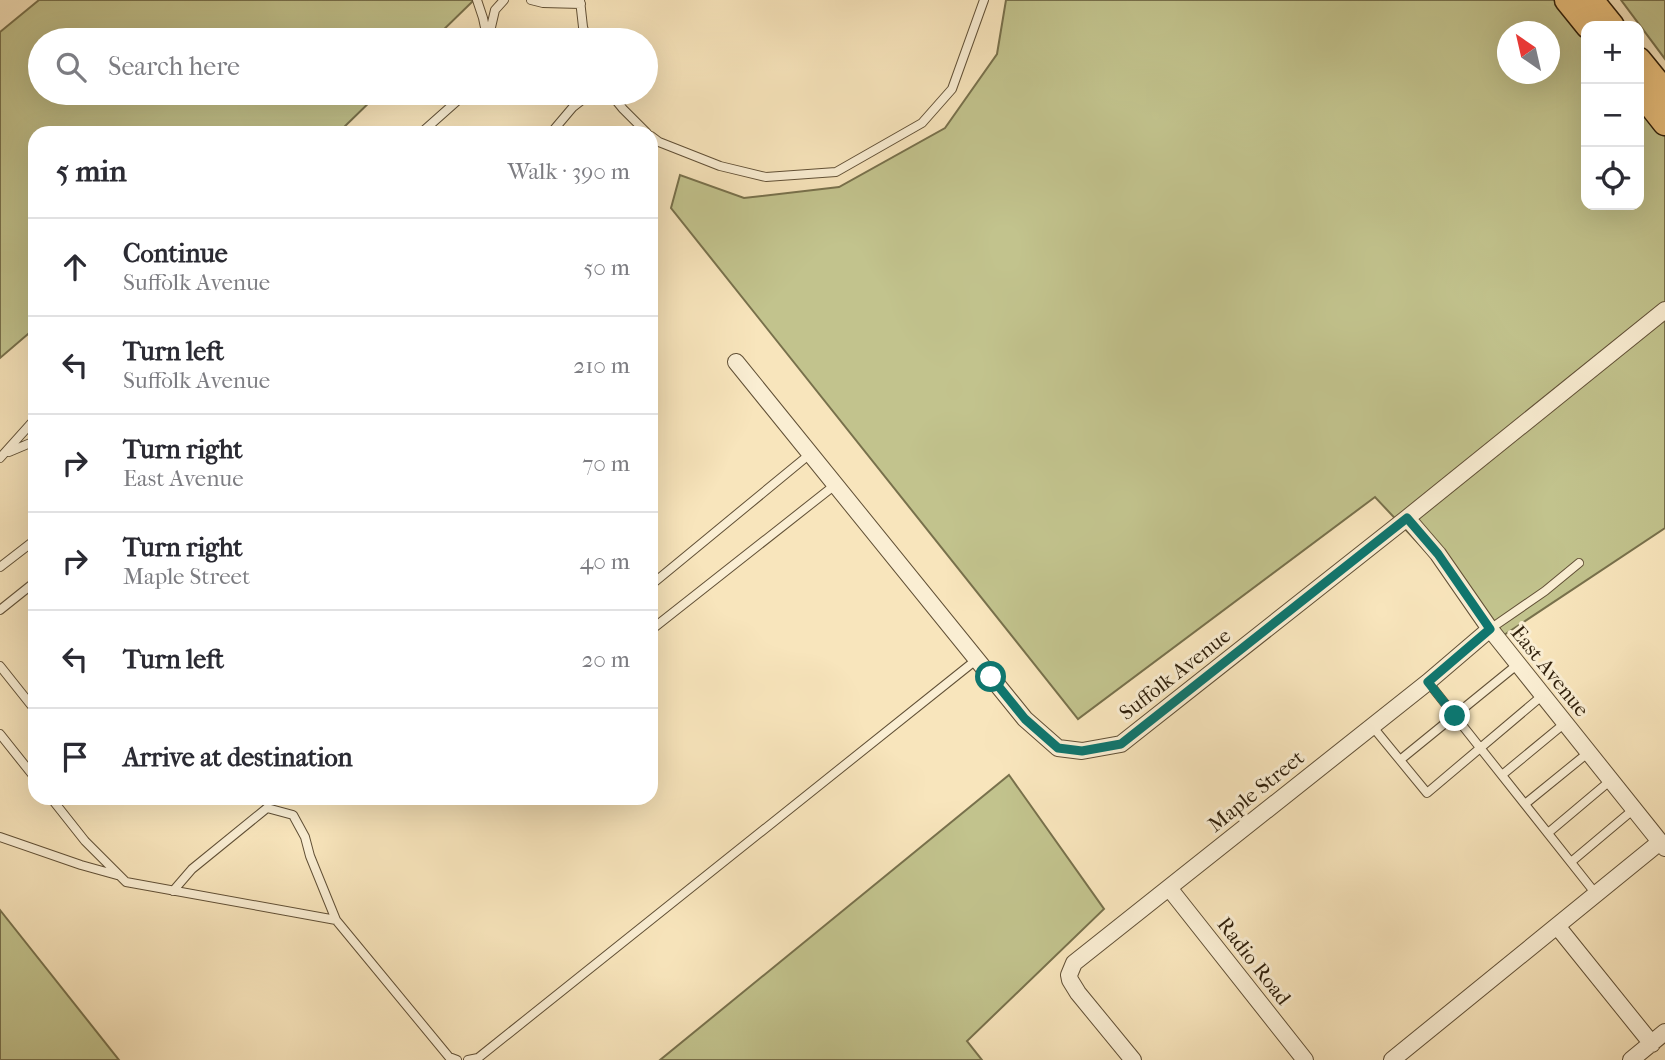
<!DOCTYPE html>
<meta charset="utf-8">
<style>
:root{--surface:#fff;--page:#f7f7f7;--text:#2b2b33;--muted:#7c7c81;--line:#e1e1e2}
body{margin:0;font-family:"IM FELL French Canon",serif;background:var(--page);color:var(--text)}
.controls{position:absolute;right:21px;top:21px;display:grid;overflow:hidden;border-radius:14px;box-shadow:0 7px 28px #0002}
.controls button{width:63px;height:63px;display:grid;place-items:center;padding:0;border:0;border-bottom:2px solid var(--line);background:var(--surface);color:var(--text);font:35px sans-serif}
.compass{position:absolute;left:1497px;top:21px;width:63px;height:63px;border-radius:50%;background:var(--surface);box-shadow:0 7px 28px #0002;rotate:326deg}
.stop{position:absolute;width:21px;height:21px;margin:-16px;border:5px solid #0f766e;border-radius:50%;background:#fff}
.stop.end{background:#0f766e;border-color:#fff;box-shadow:0 2px 7px #0008}
.list{margin:0;padding:0;list-style:none}
h2{display:flex;justify-content:space-between;align-items:center;height:91px;margin:0;padding:0 28px;font-size:30px}
h2 small{font-size:23px;font-weight:400;color:var(--muted)}
.list li{display:grid;grid-template-columns:46px 1fr auto;gap:21px;align-items:center;box-sizing:border-box;height:98px;padding:0 28px;border-top:2px solid var(--line)}
.list b{display:block;font-size:26px;white-space:nowrap}
.list p{margin:0;font-size:23px;white-space:nowrap;color:var(--muted)}
.list em{font-size:23px;font-style:normal;color:var(--muted)}
.icon{flex:none;width:38px;height:38px;fill:none;stroke:currentColor;stroke-width:2;stroke-linecap:round;stroke-linejoin:round}
.map{position:relative;flex:none;width:1665px;height:1060px;overflow:hidden}
.search{position:absolute;background:var(--surface);box-shadow:0 7px 28px #0002;left:28px;top:28px;width:630px;height:77px;display:flex;align-items:center;gap:18px;box-sizing:border-box;padding:0 24px;border-radius:38px;color:var(--muted);font-size:26px}
.panel{position:absolute;background:var(--surface);box-shadow:0 7px 28px #0002;left:28px;top:126px;width:630px;height:679px;border-radius:21px}
.map>svg:first-child{display:block}
</style>
<div class="map">
<svg width="1665" height="1060" viewBox="0 0 1665 1060">
<rect width="100%" height="100%" fill="#f8e5bc"/>
<filter id="stains"><feTurbulence type="fractalNoise" baseFrequency=".00286" numOctaves="4"/><feColorMatrix values="0 0 0 0 .2 0 0 0 0 .09 0 0 0 0 .02 0 0 0 .5 -.17"/></filter>
<radialGradient id="worn" r=".72"><stop offset=".6" stop-color="#630" stop-opacity="0"/><stop offset="1" stop-color="#630" stop-opacity=".3"/></radialGradient>
<path fill="#c2c38d" stroke="#78714c" stroke-width="2" fill-rule="evenodd" d="M39,0H474L433,40H40V93H379L338,133H35V328L0,358V32Z
M1006,0H1567L1586,26V205H1639V90L1665,123V528L1504,635L1375,497L1078,719L671,208L680,175L744,198L839,187L945,128L997,54ZM1508,32H1550V74H1508Z
M1621,0H1665V59Z
M1009,775L1104,909L967,1041L982,1060H660Z
M0,910L119,1060H0Z"/>
<g fill="none" stroke-linecap="round" stroke-linejoin="round">
<defs>
<path id="lane" d="M477,0L483,18L487,37
M531,0L543,3L581,4
M580,0L583,27L587,40
M488,40L495,10L504,0
M610,93L623,109L647,133
M421,133L466,93
M551,133L573,107L591,93
M651,136L659,142L720,166L766,177L836,172L922,123L952,89L984,0
M9,452L35,441
M0,458L35,419
M0,567L35,540
M651,585L810,454
M0,610L35,582
M1490,629L1545,591L1579,563
M651,630L835,485
M0,666L35,710
M1428,682L1596,894
M1372,726L1427,793L1543,695
M0,734L35,778
M1400,760L1518,664
M1502,775L1565,723
M51,798L85,841L126,882L336,920L449,1057L457,1060
M1525,804L1589,752
M1548,833L1611,780
M0,837L81,865L117,875
M1571,862L1634,809
M173,891L192,869L267,808L293,815L305,837L310,856L336,920
M468,1060L478,1058L976,660"/>
<path id="street" d="M736,362L1025,719L1058,748L1082,751L1121,744L1407,518L1665,310
M1407,518L1438,554L1490,629L1665,848
M1169,888L1305,1060
M1557,926L1652,1044
M1133,1060L1078,993L1070,980L1069,975L1074,963L1428,682L1490,629
M1392,1060L1660,842
M1631,1060L1665,1032"/>
<path id="primary" d="M1567,0L1588,26
M1591,0L1612,26
M1639,60L1665,92
M1639,90L1665,123"/>
</defs>
<use href="#lane" stroke="#615036" stroke-width="10"/>
<use href="#street" stroke="#615036" stroke-width="18"/>
<use href="#primary" stroke="#2f1f0a" stroke-width="27"/>
<use href="#lane" stroke="#faeed3" stroke-width="8"/>
<use href="#street" stroke="#faeed3" stroke-width="16"/>
<use href="#primary" stroke="#ecc27e" stroke-width="24"/>
</g>
<g fill="none" stroke-linecap="round" stroke-linejoin="round">
<path stroke="#0f766e" stroke-width="9" d="M991,677L1025,719L1058,748L1082,751L1121,744L1407,518L1438,554L1490,629L1428,682L1455,716"/>
</g>
<g text-anchor="middle" dominant-baseline="central" stroke-width="6" stroke-linejoin="round" paint-order="stroke">
<g font-size="21" fill="#2f1f0a" stroke="#faeed3">
<text transform="translate(1550 671) rotate(51)">East Avenue</text>
<text transform="translate(1175 674) rotate(-38)">Suffolk Avenue</text>
<text transform="translate(1256 791) rotate(-39)">Maple Street</text>
<text transform="translate(1254 961) rotate(52)">Radio Road</text>
</g>
</g>
<rect width="100%" height="100%" filter="url(#stains)"/>
<rect width="100%" height="100%" fill="url(#worn)"/>
</svg>
<div class="controls">
<button>+</button>
<button>−</button>
<button><svg class="icon" aria-label="locate" viewBox="0 0 24 24"><circle cx="12" cy="12" r="6"/><path d="M12 2v4M12 18v4M2 12h4M18 12h4"/></svg></button>
</div>
<svg class="compass" viewBox="-18 -18 36 36"><path d="M0-13l5 13h-10z" fill="#e53935"/><path d="M0 13l5-13h-10z" fill="#7c7c81"/></svg>
<div class="stop" style="left:991px;top:677px"></div>
<div class="stop end" style="left:1455px;top:716px"></div>
<div class="search"><svg class="icon" aria-label="search" viewBox="0 0 24 24"><circle cx="10" cy="10" r="6"/><path d="M15 15l6 6"/></svg>Search here</div>
<section class="panel">
<h2>5 min<small>Walk · 390 m</small></h2>
<ul class="list">
<li><svg class="icon" aria-label="ahead" viewBox="0 0 24 24"><path d="M12 20V5M6 11l6-6 6 6"/></svg><div><b>Continue</b><p>Suffolk Avenue</p></div><em>50 m</em></li>
<li><svg class="icon" aria-label="left" viewBox="0 0 24 24"><path d="M17 20v-9H6M10 6l-5 5 5 5"/></svg><div><b>Turn left</b><p>Suffolk Avenue</p></div><em>210 m</em></li>
<li><svg class="icon" aria-label="right" viewBox="0 0 24 24"><path d="M7 20v-9h11M14 6l5 5-5 5"/></svg><div><b>Turn right</b><p>East Avenue</p></div><em>70 m</em></li>
<li><svg class="icon" aria-label="right" viewBox="0 0 24 24"><path d="M7 20v-9h11M14 6l5 5-5 5"/></svg><div><b>Turn right</b><p>Maple Street</p></div><em>40 m</em></li>
<li><svg class="icon" aria-label="left" viewBox="0 0 24 24"><path d="M17 20v-9H6M10 6l-5 5 5 5"/></svg><div><b>Turn left</b></div><em>20 m</em></li>
<li><svg class="icon" aria-label="arrive" viewBox="0 0 24 24"><path d="M6 21V4h12l-3 4 3 4H6"/></svg><div><b>Arrive at destination</b></div></li>
</ul>
</section>
</div>
